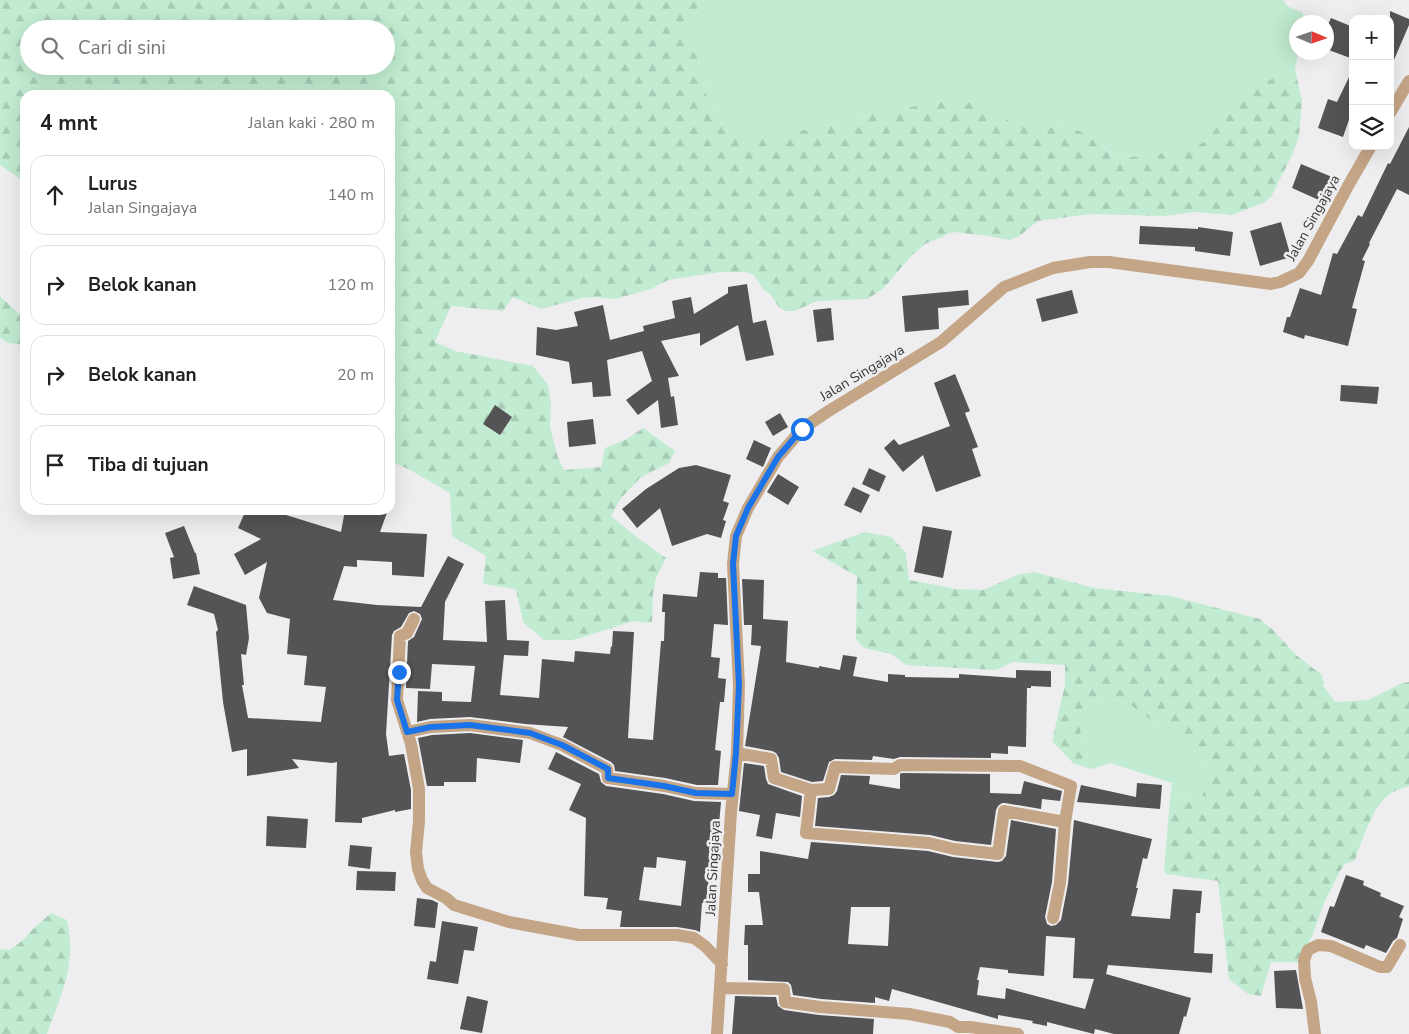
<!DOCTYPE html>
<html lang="id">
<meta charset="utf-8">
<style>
:root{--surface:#fff;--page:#f6f6f6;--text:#222;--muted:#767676;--line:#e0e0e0}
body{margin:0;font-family:"Nunito Sans",sans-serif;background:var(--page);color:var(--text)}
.controls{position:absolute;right:15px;top:15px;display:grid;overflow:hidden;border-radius:10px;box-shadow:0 5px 20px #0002}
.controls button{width:45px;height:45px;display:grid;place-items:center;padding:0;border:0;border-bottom:1px solid var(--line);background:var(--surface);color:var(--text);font:25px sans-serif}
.compass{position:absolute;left:1289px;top:15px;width:45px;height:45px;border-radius:50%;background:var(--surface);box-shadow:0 5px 20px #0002;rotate:92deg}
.stop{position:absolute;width:15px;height:15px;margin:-11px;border:4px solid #1a73e8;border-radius:50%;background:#fff}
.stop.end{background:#1a73e8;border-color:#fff;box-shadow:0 1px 5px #0008}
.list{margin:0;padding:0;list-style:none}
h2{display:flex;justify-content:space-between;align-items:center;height:65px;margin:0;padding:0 20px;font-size:21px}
h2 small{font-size:16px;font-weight:400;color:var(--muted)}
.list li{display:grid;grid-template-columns:32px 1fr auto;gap:15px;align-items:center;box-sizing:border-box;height:80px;margin:0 10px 10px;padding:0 10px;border:1px solid var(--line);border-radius:15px}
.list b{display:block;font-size:19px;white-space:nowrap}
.list p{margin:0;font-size:16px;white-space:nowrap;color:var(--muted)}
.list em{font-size:16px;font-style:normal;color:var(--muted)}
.icon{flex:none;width:28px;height:28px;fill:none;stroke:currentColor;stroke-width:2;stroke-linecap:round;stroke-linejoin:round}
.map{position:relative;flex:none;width:1409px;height:1034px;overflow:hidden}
.search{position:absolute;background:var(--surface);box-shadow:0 5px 20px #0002;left:20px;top:20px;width:375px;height:55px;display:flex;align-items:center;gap:12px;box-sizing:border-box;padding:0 18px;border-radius:28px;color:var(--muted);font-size:19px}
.panel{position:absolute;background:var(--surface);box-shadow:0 5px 20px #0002;left:20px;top:90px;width:375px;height:425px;border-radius:15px}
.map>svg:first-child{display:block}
</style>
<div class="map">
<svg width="1409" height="1034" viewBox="0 0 1409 1034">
<defs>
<pattern id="forest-firs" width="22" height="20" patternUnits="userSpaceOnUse" patternTransform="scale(1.25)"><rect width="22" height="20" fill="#c1ecd1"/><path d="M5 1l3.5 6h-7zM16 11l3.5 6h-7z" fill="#a7cbb4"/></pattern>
</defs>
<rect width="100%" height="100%" fill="#eeeef1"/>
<path fill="#c1ecd1" d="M699,0H1283L1287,6L1303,13V22H1296V52L1298,53L1295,69L1278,75L1221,121L1210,137L1204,142L1189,150L1131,157L1116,156L1090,136L1079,131L1070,128L1045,127L1009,121L995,110L963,101H946L875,113L844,124L828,125L773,137H738L723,130L715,107L708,101L705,92L706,75L694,52L689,34L694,23Z
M1102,697L1128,703L1162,728L1179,732L1190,747L1207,762L1203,795L1198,799L1170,800L1172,783L1110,763L1091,769L1082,766L1088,753C1077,732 1079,725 1087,704Z"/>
<path fill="url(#forest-firs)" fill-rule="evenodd" d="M0,0H699L694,23L689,34L694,52L706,75L705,92L708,101L715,107L723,130L738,137H773L828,125L844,124L875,113L946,101H963L979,104L995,110L1009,121L1045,127L1070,128L1079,131L1090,136L1115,156L1131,157L1189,150L1204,142L1210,137L1221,121L1248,94L1278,75L1295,69L1302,101L1299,136L1293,153L1271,197L1263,203L1232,215L1195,212L1165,216L1091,214L1038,221L1018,237L1009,240L989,236L953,232L925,244L911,256L883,289L867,299L817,301L794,311H785L778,306L770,294L763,289L754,275L746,272H720L668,280L651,289L615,299L593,297L582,298L541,309L513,297L503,311L451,306L435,342L455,351L533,366L548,385L551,404L550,427L557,455L564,470L601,467L605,448L627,439L643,428L675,451L669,463L641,477L621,498L611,516L639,539L666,558L656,578L653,594L652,623L633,621L574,640H544L523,622L516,589L483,584L486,556L452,536L450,493L410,470L390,461V95H25V182L0,165ZM29,29H386V66H29Z
M0,296L19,314L25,313V345L8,343L0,338Z
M865,532L891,537L906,553L909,580L956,589L983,590L1017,575L1034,572L1094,588L1170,596L1260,619L1273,630L1296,655L1322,675L1324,687L1335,702L1368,700L1402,683L1409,682V786C1402,788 1393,791 1387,796C1374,806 1360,844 1355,860L1345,864L1340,871L1324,903L1312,937L1301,954L1299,962H1271L1261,996L1248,994L1229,979L1218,881L1166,874L1164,869L1170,800L1198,799L1203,795L1207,762L1190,747L1179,732L1162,728L1128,703L1101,697L1087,704C1079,725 1077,732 1088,753L1082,766L1074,764L1052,741L1065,685V665L1013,662L996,670L906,665L891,654L864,648L856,639L857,576L812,551Z
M51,913L67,920C69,931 71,943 70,955C68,982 56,1009 47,1034H0V949L10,950L23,940L34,928Z"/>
<path fill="#545456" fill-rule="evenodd" d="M1390,11L1409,19V25L1390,69Z
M1331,18L1353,27V59L1326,49V29Z
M1353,69V108L1343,137L1318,128L1328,99L1337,102Z
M1409,127V195L1397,189L1369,243L1370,244L1362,260L1365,261L1352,308L1357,309L1348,346L1305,335L1304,339L1283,332L1287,317H1290L1300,288L1321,295L1333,253L1337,254L1358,215L1362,217L1388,163L1390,164Z
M1301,164L1332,177L1321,201L1292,188Z
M1281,222L1291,257L1260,266L1250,231Z
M1140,226L1198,229V227L1233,232L1230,256L1195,251V247L1139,244Z
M747,284L753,323L766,320L774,355L746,361L738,325L700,346V333L661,341L679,376L668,378L671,397L674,396L678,425L661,428L658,400L638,415L626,400L652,381L642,351L607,360L611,396L593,397L592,382L572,384L569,362L536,355L537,327L556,330L578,326L574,312L603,305L610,340L644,331L643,326L675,318L672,301L691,297L694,314L728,293V287Z
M968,290L969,305L938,308L939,329L905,332L902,296Z
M1072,290L1078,313L1042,322L1036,299Z
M831,308L834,340L817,342L813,310Z
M955,374L970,411L965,413L978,447L972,449L981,476L936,492L923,455L903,472L884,448L894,439L899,445L950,426L934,383Z
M1341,385L1379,387L1377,404L1340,401Z
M495,405L512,417L500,435L483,424Z
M780,413L788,427L773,436L765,422Z
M593,419L596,444L569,447L567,422Z
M754,440L771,448L763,467L746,459Z
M696,465L731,475L723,501L729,503L723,520L726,521L721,538L707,534L672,546L660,508L637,528L622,509L646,489L679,468Z
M869,468L886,476L879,492L862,484Z
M778,474L799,487L788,505L767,492Z
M853,487L870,495L861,513L844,505Z
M246,510H288L286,515L341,532L345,510H388L380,532L427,534L424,577L392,575V562L357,560V567L344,566L333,600L377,605L421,607L448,556L464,564L445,602L443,640L487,642L485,601L505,600L507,640L529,641L528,656L504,655L500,695L539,698L542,659L574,662L575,651L610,654L611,646L612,647L613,631L634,632L628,738L653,740L661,641H664L665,612H662L663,594L697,597L700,572L718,573V578H726L728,625L714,624L711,657L720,658L718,678L726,679L724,702H720L715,750L721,751L718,785H697L665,778L615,771L614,765L611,762L563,737L568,727L525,724L470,717L430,719L417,722L418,691L442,692V701L471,702L475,666L432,664L430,689L406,688L408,641L414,637L422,619L420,614L414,611L409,613L401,627L394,631L392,635L386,734L389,756L404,754L411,790V809L395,812V810L362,818V823L335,822L337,762L332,763L292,759L299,768L247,776V749L232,752L223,702L216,632L218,630L214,614L187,605L194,586L246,605L249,638L246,655L241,654L244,685H242L248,718L321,722L326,687L304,685L307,656L287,654L290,619L267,613L259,598L267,562L245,575L234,554L261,539L238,528Z
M184,526L195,553H196L200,574L173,579L170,558L174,557L165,533Z
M923,526L952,531L943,578L914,572Z
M742,579L764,580L763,619L788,621L786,662L819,668V666L840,670L843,655L857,657L853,676L888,682V674L905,675V677L959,678V674L1016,678V670L1051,671V687L1031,686V688H1027L1026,747L1008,746V754L991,753V758L900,757L894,759L873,756L872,760L835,759L829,762L823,781L812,782L781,772L779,758L776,753L772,751L745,746L761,646L751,645L752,625H744Z
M470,733L523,740L520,763L477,758L476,782H444V786H427L418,738L432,735Z
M556,752L599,774L601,782L606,786L663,794L694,801L721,802L715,870L710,869L706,903H702L700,932L695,930L677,927H620L622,911L606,909L608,898L584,896L586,818L569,810L581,784L548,769ZM657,857L686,861L681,906L639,900L644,867L656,868Z
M744,763L764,766L766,779L768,784L802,796L800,817L776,813L772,839L756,836L760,815L739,811Z
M902,773L990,774V793L1021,794L1024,781L1062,791L1060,801L1042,799L1041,809L1005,803H1002L998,806L996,810L991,845L955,841L930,835L815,826L818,798L829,797L834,795L837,791L841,775L870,776L869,784L900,789V774Z
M1137,783L1162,785L1160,809L1077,802L1081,785L1136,797Z
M267,816L308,819L306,848L266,846Z
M1011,820L1056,829L1052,882L1045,917L1047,924L1051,926L1056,925L1061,920L1068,884L1074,820L1152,839L1147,859L1143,858L1136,888H1138L1131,916L1170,919L1173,889L1202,891L1200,913H1196L1194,953L1213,954L1212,973L1108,965L1106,974L1191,998L1186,1017L1184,1016L1179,1034H1114L1095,1029L1094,1034L1047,1022V1026L1032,1023L1033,1021L998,1015V1019L892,989L889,1001L875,997V1003L821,999L793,995L791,985L788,982L748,980V945H744L745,925H763L759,892H748V874H760V851L808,859L811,842L928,851L953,857L998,862L1002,861L1006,856ZM851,907H890L888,946L848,944ZM1046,936L1075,938L1073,978L1094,979L1085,1009L1006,988L1005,999L977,995L979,980H977L980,967L1008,970V973L1044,976Z
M350,845L372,847L370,869L348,866Z
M357,871L396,872L395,891L356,890Z
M1346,875L1364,881L1363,885L1381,893L1380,896L1404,906L1399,917L1403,919L1397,938L1393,941L1386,953L1366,945L1364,949L1321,932L1330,906L1334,907Z
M417,898L432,900L438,903L435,928L414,926Z
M442,921L478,927L474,951L464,950L458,984L427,979L430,961L436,962Z
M1296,970L1303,1009L1276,1008L1274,971Z
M467,996L488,1001L482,1033L460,1029Z
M735,996L776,997L778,1006L784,1010L819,1015L874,1019L873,1034H732Z"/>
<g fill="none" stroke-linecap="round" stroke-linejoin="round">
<path stroke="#c4a586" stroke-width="12" d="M1390,113L1409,81
M414,619L407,633L400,636L397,700L411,744L419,789V821L416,852L418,869L422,880L427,888L446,898L454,905L509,922L579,935H677L694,938L705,946L722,964
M407,732L431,727L470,725L530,733L562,745L607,769L608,778L664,786L696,793L732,794
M737,753L771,759L774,778L811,790L829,789L835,767L894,769L900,765L1020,766L1071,786L1065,822L1060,883L1053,918
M811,790L806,833L929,843L954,849L998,854L1004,811L1065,822
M720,988L784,989L785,1002L820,1007L909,1014L950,1022L958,1027H970L1018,1034
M717,1034L731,812L737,753L739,685L733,564L736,536L748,508L778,457L802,429L827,412L941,342L1004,287L1053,268L1090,262H1109L1271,284L1280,282L1299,273L1308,261L1348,186L1371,146
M1315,1034L1311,1002L1305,978L1304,960L1308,950L1318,945L1331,946L1380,967H1387L1400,945"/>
</g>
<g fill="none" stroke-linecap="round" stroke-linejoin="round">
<path stroke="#1a73e8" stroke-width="6" d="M399,672L397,700L407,732L431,727L470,725L530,733L562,745L608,769V778L664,786L696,793L732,794L736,753L739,685L733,564L736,536L748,508L778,457L802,429"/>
</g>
<g text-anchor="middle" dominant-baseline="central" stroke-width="5" stroke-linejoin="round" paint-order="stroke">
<g font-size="14" fill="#383739" stroke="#eeeef1">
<text transform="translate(1313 218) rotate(-61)">Jalan Singajaya</text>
<text transform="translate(862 373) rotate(-31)">Jalan Singajaya</text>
<text transform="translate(713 868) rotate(-87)">Jalan Singajaya</text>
</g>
</g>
</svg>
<div class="controls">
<button>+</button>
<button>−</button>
<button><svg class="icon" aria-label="layers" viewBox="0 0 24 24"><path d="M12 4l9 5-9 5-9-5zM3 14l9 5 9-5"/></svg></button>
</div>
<svg class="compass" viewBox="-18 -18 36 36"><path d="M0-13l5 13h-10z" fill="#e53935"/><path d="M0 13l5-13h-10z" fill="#767676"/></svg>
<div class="stop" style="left:802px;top:429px"></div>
<div class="stop end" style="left:399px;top:672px"></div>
<div class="search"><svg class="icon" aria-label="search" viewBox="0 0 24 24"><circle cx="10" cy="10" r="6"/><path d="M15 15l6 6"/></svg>Cari di sini</div>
<section class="panel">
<h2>4 mnt<small>Jalan kaki · 280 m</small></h2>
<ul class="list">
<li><svg class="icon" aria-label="ahead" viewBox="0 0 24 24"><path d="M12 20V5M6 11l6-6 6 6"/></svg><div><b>Lurus</b><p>Jalan Singajaya</p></div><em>140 m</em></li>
<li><svg class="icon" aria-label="right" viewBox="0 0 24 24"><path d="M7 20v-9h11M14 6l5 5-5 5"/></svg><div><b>Belok kanan</b></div><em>120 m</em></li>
<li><svg class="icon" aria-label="right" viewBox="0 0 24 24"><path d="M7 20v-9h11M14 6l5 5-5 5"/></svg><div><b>Belok kanan</b></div><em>20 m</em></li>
<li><svg class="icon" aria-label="arrive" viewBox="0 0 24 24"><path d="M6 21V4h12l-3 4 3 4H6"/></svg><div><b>Tiba di tujuan</b></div></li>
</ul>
</section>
</div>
